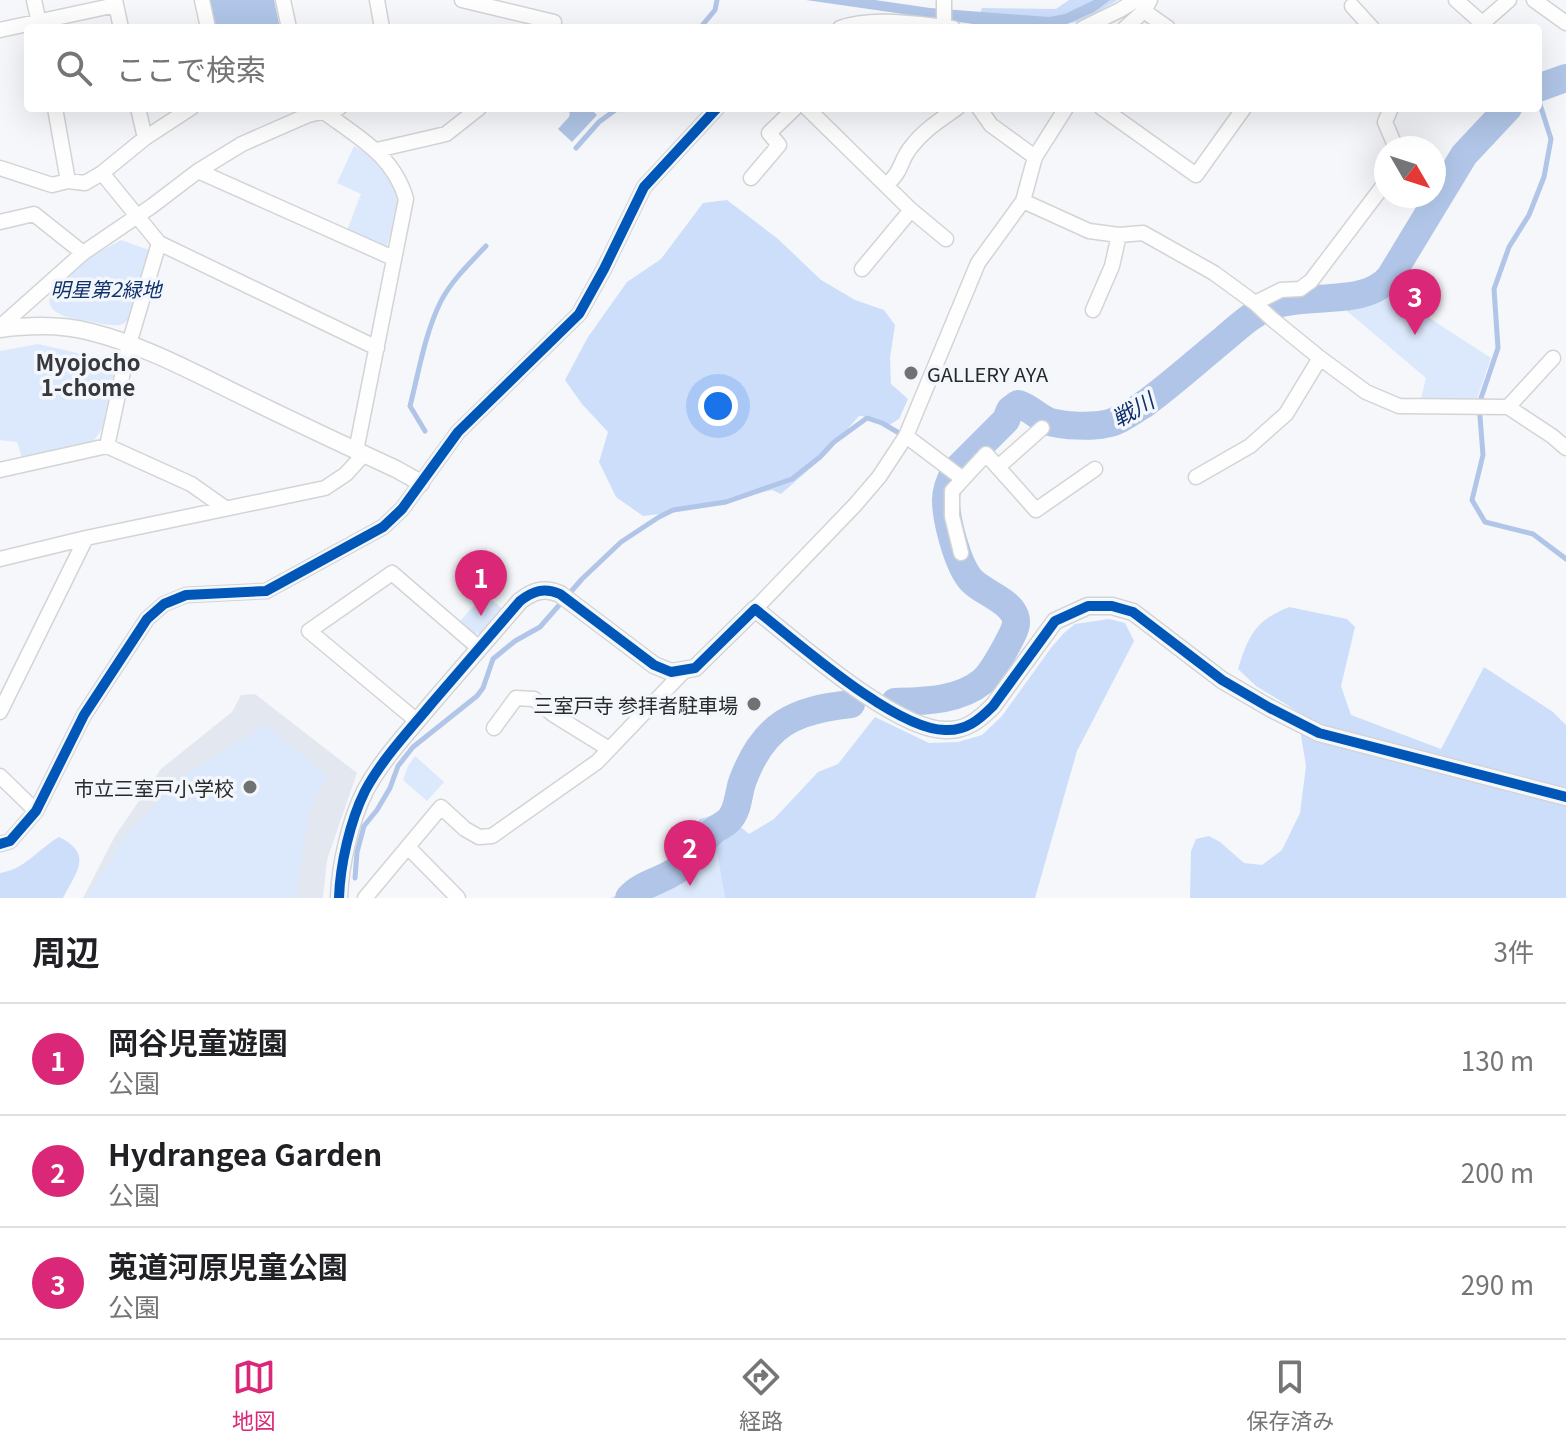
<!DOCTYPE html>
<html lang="ja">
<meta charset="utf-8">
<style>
:root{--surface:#fff;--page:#f6f6f6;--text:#202124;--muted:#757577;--line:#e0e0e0;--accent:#db2777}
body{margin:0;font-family:Georgia,"Noto Sans JP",serif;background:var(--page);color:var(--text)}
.compass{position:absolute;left:1374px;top:136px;width:72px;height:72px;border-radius:50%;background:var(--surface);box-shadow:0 8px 32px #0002;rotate:129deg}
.you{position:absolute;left:718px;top:406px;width:28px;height:28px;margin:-20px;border:6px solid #fff;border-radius:50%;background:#1a73e8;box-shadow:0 0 0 12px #1a73e833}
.badge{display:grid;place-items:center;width:52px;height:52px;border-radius:50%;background:var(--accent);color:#fff;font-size:26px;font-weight:700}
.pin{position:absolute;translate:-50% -66px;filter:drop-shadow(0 2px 4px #0008)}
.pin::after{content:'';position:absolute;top:42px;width:28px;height:24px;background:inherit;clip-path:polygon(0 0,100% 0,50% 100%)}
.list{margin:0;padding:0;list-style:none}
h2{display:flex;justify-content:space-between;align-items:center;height:104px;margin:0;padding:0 32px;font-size:34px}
h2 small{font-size:26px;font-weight:400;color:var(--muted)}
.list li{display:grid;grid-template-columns:52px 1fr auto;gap:24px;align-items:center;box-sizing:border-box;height:112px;padding:0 32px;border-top:2px solid var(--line)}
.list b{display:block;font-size:30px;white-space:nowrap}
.list p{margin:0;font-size:26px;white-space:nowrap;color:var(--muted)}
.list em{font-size:26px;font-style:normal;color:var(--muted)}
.icon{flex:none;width:44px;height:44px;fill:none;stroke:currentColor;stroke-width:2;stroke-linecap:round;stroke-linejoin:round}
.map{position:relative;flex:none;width:1566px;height:898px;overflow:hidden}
.search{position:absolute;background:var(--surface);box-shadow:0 8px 32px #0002;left:24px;right:24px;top:24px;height:88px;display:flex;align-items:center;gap:20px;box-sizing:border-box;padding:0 28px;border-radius:8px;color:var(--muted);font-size:30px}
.sheet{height:440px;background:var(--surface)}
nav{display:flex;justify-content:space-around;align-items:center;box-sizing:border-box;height:112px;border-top:2px solid var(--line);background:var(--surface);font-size:22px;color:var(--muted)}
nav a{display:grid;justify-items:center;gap:4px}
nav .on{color:var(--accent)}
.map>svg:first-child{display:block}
</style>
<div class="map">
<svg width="1566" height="898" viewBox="0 0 1566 898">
<rect width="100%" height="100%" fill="#f5f7fa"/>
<path fill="#e3e8f0" d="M255,694L357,773L327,860L323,898H83L115,836L161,769L232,712L241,695Z"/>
<path fill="#dce8fc" d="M354,146C408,178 406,192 386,248L346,233L361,194L337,183Z
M121,240L149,250L151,256C146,274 141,307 128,320C125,323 122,325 117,325C110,326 100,323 93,322C78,319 39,317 52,291C60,274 104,249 121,240Z
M1386,290L1491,358L1475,404L1420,403L1426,378L1347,311V299Z
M38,344L99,358L114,372L102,429L92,443L22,457L17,442L0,440V351Z
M485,594L504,610L483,634L470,633L458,623Z
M266,725L328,776L310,808L296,898H85L112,859L117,846L180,778Z
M415,756L444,782L427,801L403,780L408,766Z
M717,853L725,898H635L680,874L693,859L707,854Z"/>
<path fill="#cddefb" d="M1069,0H1118L1082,21L1047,27L976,24L982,8L1056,9Z
M727,200L778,239L821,280L855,300L884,310L895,325L890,358L891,384L908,399L899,419L886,427L870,417L859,416L821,459L781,494L772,490L676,512L643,516L616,497L599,462L608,432L582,404L565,380L588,337L627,282L661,259L703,203Z
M1289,607L1347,619L1355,627L1341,686L1351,715L1441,749L1484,667L1553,712L1566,725V898H1190L1191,851L1196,839L1209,836L1220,842L1244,863L1262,865L1282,850L1300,813L1306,766L1297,711L1256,686L1238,669C1249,635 1255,621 1289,607Z
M1109,619L1125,623L1134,641L1077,751L1035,898H725L717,853L707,854L693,859L680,874L635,898H611L665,869L700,819L723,812L749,834L774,819L818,772L838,764L875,717L929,743L958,742L982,735L1002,716L1051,648L1064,633L1075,624Z
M59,837C94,854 76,872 63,898H0V873C26,869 38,849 59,837Z"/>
<path fill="#b0c5e7" d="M209,0H274L280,28H215Z
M806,0H875L930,8L1049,17L1065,14L1094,0H1110L1094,12L1058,28H1001Z
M564,108H590L597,115L572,142L558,129L569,117L570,113Z"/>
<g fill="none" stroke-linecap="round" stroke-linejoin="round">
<path stroke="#b0c5e7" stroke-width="5" d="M700,28L715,10L717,0
M1538,98L1551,139L1544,177L1529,215L1509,247L1494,289L1498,348L1479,404L1483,455L1472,500L1485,522L1533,534L1566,559
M576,148L599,122L618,108
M425,431L410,406C419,371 425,333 441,301C452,280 470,263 486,246
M355,878L357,852L364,826L377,810L390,788L398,766L413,747L477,696L483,688L493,659L515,641L540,627L582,579L621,542L659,517L673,510L726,502L792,479L820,457L834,442L867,418L882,423L899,433"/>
<path stroke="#b0c5e7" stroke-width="28" d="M1538,88L1566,78
M895,702C924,701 959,701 983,681C993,672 1000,657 1007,645C1011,636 1019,626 1015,616C1009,600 984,593 972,581C958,567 946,520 946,500C946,490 950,480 955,471L1006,420L1010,410L1018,404C1031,408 1040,419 1050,422C1064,426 1091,427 1105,424C1119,422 1131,412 1143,405C1171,385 1197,361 1224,339C1239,326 1255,311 1274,305C1308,293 1366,307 1390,277L1464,155L1508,108
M629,898C640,884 662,881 677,870C690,861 698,846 710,834C715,828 723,826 729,820C739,810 738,792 743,780C764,724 794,710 851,704"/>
<defs>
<path id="minor" d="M34,0L40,28
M115,0L121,28
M202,0L208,28
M283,0L289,28
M377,0L382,28
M462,0L554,22L553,28
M944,0V28
M1456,0L1482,23
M1534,0L1566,23
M1352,6L1372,28
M1144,11L1168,28
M840,28C872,16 919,24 953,28
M1083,28L1120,10L1136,0
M1125,28L1144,11L1150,0
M1477,28L1509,0
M0,30L116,5
M55,108L68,181
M138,108L145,138
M807,108L911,210L946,239
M979,108L991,125L1035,157
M1102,108L1196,175L1244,108
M1391,108L1385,122L1396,148
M324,112C358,137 394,156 406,199L356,451
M377,150L446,134L479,108
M0,168L52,185L68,181L85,183L102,173L145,138L191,108
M198,171L393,258
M102,173L159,243L129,344L107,446
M751,178L779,145L769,133L795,108
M886,185C903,171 899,162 911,147C924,130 940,120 957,108
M1023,201L1089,231L1119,235L1143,233L1214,273L1255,303L1272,319L1320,358L1366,392L1399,406L1508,407L1552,436L1566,448
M0,222L34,214L83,253
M159,243L377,348
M862,269L911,210
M1255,303L1281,290L1300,289L1311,281L1386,182
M1093,310L1112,266L1119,235
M0,327L83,253L152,206L198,171L242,144L308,115L339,108
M1508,407L1553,358
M906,436L963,479L986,454L1036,510L1095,469
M998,467L1042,428
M0,470L107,446L191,484L225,508
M1196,477L1250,446L1286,414L1320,358
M961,553L952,516V491L963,479
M0,559L86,538L325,488L346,474L364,454
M755,609L855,505L879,477L906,436L978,263L1023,201L1035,157L1066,108
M0,712L86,538
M417,721L309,631L392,573L479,648
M494,728L516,698L534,699L554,715L609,749
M0,776L36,811
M0,844L10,841L36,811L84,715L147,619L164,604L186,595L266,591L383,527L402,509L458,432L579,314L604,269L644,187L717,108
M408,847L458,898
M365,898L441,807L465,829L479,837L492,836L597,762L684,671"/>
<path id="tertiary" d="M0,329C30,325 61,324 91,332C143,345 193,372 242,396C293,421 344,445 396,469L421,483
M339,898C340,865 350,821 365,791C382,759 409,731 432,703C461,669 491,635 520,601C533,591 544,587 560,594L654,665L671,672L695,668L755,609C796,641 895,730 945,730C966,731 979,720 993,706L1055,621L1088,606H1112L1133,612L1222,680L1270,708L1319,733L1566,797"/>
</defs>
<use href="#minor" stroke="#d3d4d6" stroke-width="17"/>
<use href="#tertiary" stroke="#d3d4d6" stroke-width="19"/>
<use href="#minor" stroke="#fefefe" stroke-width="14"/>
<use href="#tertiary" stroke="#fefefe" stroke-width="16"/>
<defs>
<path id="cycleway" d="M0,844L10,841L36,811L84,715L147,619L164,604L186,595L266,591L383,527L402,509L458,432L579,314L604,269L644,187L717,108
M339,898C340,865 350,821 365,791C382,759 409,731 432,703C461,669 491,635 520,601C533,591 544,587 560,594L654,665L671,672L695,668L755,609C796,641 895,730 945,730C966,731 979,720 993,706L1055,621L1088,606H1112L1133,612L1222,680L1270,708L1319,733L1566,797"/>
</defs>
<use href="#cycleway" stroke="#f3f7fc" stroke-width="15"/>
<use href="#cycleway" stroke="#0057b8" stroke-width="10"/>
</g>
<g fill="#6f7173" stroke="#f3f7fc" stroke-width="3">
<circle cx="911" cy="373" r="8"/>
<circle cx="754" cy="704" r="8"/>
<circle cx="250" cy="787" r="8"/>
</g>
<g text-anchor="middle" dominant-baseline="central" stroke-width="7" stroke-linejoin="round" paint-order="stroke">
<g font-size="20" font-style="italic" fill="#12326b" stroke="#f3f7fc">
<text x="106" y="288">明星第2緑地</text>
</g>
<g font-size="20" fill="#27292b" stroke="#f3f7fc" text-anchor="end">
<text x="927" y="373" text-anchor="start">GALLERY AYA</text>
<text x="738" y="704">三室戸寺 参拝者駐車場</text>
<text x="234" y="787">市立三室戸小学校</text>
</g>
<g font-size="22" font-weight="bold" fill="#36383d" stroke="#f3f7fc">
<text x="88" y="361">Myojocho<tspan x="88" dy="25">1-chome</tspan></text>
</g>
<g font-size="22" font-style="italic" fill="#103169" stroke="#f3f7fc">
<text transform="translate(1132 408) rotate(-30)">戦川</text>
</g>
</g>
</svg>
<svg class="compass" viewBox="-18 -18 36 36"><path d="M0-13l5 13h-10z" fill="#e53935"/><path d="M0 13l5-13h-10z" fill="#757577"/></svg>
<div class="you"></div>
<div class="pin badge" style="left:481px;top:616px">1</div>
<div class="pin badge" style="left:690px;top:886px">2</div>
<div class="pin badge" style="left:1415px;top:335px">3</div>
<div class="search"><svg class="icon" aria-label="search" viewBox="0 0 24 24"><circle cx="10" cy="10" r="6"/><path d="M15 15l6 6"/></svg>ここで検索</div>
</div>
<section class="sheet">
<h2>周辺<small>3件</small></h2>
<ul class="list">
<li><span class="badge">1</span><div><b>岡谷児童遊園</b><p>公園</p></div><em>130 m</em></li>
<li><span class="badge">2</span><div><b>Hydrangea Garden</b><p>公園</p></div><em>200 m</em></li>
<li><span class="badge">3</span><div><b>莵道河原児童公園</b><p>公園</p></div><em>290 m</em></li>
</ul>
</section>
<nav>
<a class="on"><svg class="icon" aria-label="map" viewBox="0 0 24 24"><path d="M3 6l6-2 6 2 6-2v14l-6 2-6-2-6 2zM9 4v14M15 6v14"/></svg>地図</a>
<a><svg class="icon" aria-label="directions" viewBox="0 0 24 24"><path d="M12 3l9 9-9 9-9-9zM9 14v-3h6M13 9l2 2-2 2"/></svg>経路</a>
<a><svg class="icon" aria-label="saved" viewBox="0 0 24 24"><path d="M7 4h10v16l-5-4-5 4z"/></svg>保存済み</a>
</nav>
